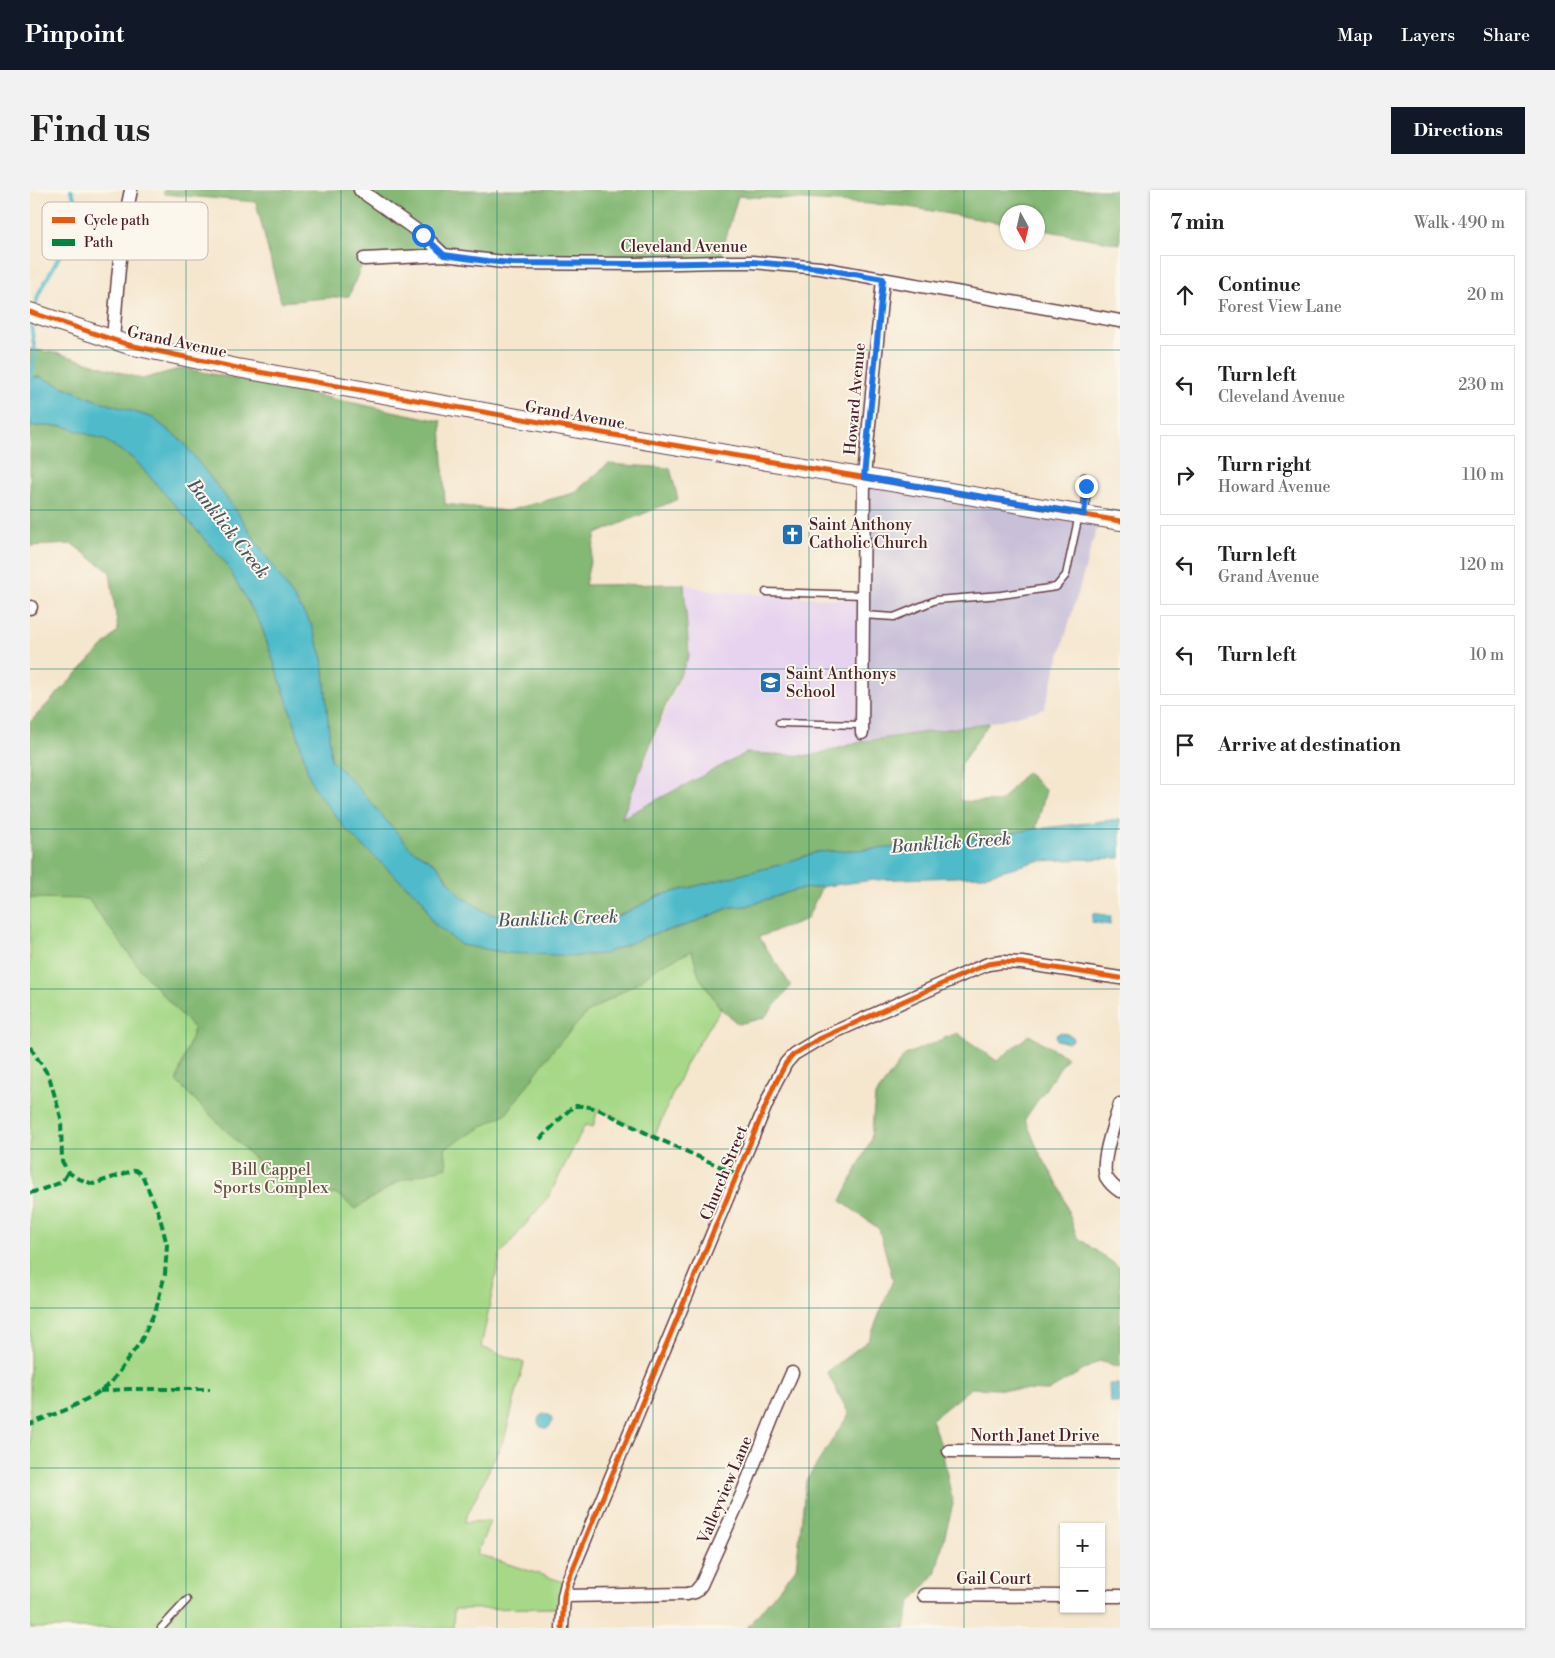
<!DOCTYPE html>
<meta charset="utf-8">
<style>
:root{--surface:#fff;--page:#f2f2f2;--text:#222;--muted:#767676;--line:#e0e0e0;--accent:#111827}
body{margin:0;font-family:"Libre Bodoni",serif;background:var(--page);color:var(--text)}
.controls{position:absolute;right:15px;bottom:15px;display:grid;overflow:hidden;border-radius:0px;box-shadow:0 1px 4px #0004}
.controls button{width:45px;height:45px;display:grid;place-items:center;padding:0;border:0;border-bottom:1px solid var(--line);background:var(--surface);color:var(--text);font:25px sans-serif}
.compass{position:absolute;left:970px;top:15px;width:45px;height:45px;border-radius:50%;background:var(--surface);box-shadow:0 1px 4px #0004;rotate:172deg}
.stop{position:absolute;width:15px;height:15px;margin:-11px;border:4px solid #1a73e8;border-radius:50%;background:#fff}
.stop.end{background:#1a73e8;border-color:#fff;box-shadow:0 1px 5px #0008}
.list{margin:0;padding:0;list-style:none}
h2{display:flex;justify-content:space-between;align-items:center;height:65px;margin:0;padding:0 20px;font-size:21px}
h2 small{font-size:16px;font-weight:400;color:var(--muted)}
.list li{display:grid;grid-template-columns:32px 1fr auto;gap:15px;align-items:center;box-sizing:border-box;height:80px;margin:0 10px 10px;padding:0 10px;border:1px solid var(--line);border-radius:0px}
.list b{display:block;font-size:19px;white-space:nowrap}
.list p{margin:0;font-size:16px;white-space:nowrap;color:var(--muted)}
.list em{font-size:16px;font-style:normal;color:var(--muted)}
.icon{flex:none;width:28px;height:28px;fill:none;stroke:currentColor;stroke-width:2;stroke-linecap:round;stroke-linejoin:round}
.map{position:relative;flex:none;width:1090px;height:1438px;overflow:hidden;border-radius:0px}
header{display:flex;align-items:center;gap:30px;box-sizing:border-box;height:70px;padding:0 25px;background:var(--accent);color:#fff}
header strong{font-size:24px}
nav{display:flex;gap:28px;margin-inline-start:auto;font-size:18px}
.intro{display:flex;align-items:center;justify-content:space-between;box-sizing:border-box;height:120px;padding:0 30px}
h1{margin:0;font-size:35px}
.button{padding:12px 22px;border-radius:0px;background:var(--accent);color:#fff;font-size:18px;font-weight:700}
main{display:flex;gap:30px;padding:0 30px}
aside{flex:1;background:var(--surface);border-radius:0px;box-shadow:0 1px 4px #0004}
.map>svg:first-child{display:block}
</style>
<header>
<strong>Pinpoint</strong>
<nav><a>Map</a><a>Layers</a><a>Share</a></nav>
</header>
<div class="intro"><h1>Find us</h1><a class="button">Directions</a></div>
<main>
<div class="map">
<svg width="1090" height="1438" viewBox="0 0 1090 1438">
<rect width="100%" height="100%" fill="#fbf7ec"/>
<filter id="ink" filterUnits="userSpaceOnUse"><feTurbulence type="fractalNoise" baseFrequency=".02" numOctaves="2"/><feDisplacementMap in="SourceGraphic" scale="10" xChannelSelector="R" yChannelSelector="G"/><feConvolveMatrix kernelMatrix="1 2 1 2 8 2 1 2 1" color-interpolation-filters="sRGB"/></filter>
<filter id="wash" filterUnits="userSpaceOnUse"><feTurbulence type="fractalNoise" baseFrequency=".0096" numOctaves="4" result="noise"/><feDisplacementMap in="SourceGraphic" scale="20" xChannelSelector="R" yChannelSelector="G"/><feGaussianBlur stdDeviation="1.12" result="paint"/><feColorMatrix in="noise" values="0 0 0 0 0 0 0 0 0 0 0 0 0 0 0 0 0 1.4 0 .05"/><feComposite in="paint" operator="in"/></filter>
<g filter="url(#wash)">
<rect width="100%" height="100%" fill="#f5e6ce"/>
<path fill="#e7d2ef" d="M654,394L681,401L833,411L832,543L830,552L781,566L716,563L592,628L636,520L659,466Z"/>
<path fill="#c8bfd8" d="M834,287L1070,327L1014,519L959,533L830,552L832,543Z"/>
<path fill="#a6d887" stroke="#787c59" d="M0,663L657,735L669,786L691,819L656,873L624,947L568,919L563,937L555,935L519,1006L470,1065L451,1157L494,1173L475,1246L434,1332L460,1331L447,1364L537,1393L533,1418L424,1419L423,1438H0Z"/>
<path fill="#84b874" stroke="#676c50" d="M134,0H1090V54L1008,39V22H978L977,34L873,16L708,6L689,72L334,69L319,106L251,112L226,12L134,4Z
M0,159L31,164L112,189L153,178L411,231L415,314L477,321L544,303L578,274L640,278L648,309L566,344L555,395L654,394L659,466L634,519L592,628L716,563L781,566L830,552L959,533L930,575V611L970,612L996,582L1016,600L1006,639L894,656L787,662L749,675L631,705L586,727L546,732L500,730L459,724L430,706L406,674L381,659L323,592L301,570L293,469L281,434L205,319L153,252L123,228L63,209L10,187H0Z
M0,236H33L75,250L105,270L195,372L231,435L264,531L278,583L365,686L392,709L403,733L431,755L479,763L620,745L657,735L701,717L717,716L765,700L792,696L777,729L729,747L761,796L734,828L708,834L691,819L669,786L662,761L629,776L610,791L557,823L523,860L477,923L415,958L417,977L369,991L325,1019L307,1004L263,1007L146,891L164,839L114,784L58,709L0,708V532L88,441L80,382L42,354L0,356Z
M927,843L967,871L999,845L1037,867L995,929L1008,960L1031,1000L1047,1047L1090,1078V1177L1069,1171L1018,1201L941,1198L901,1230L911,1255L923,1314L905,1384L880,1413L875,1438H717L766,1378L776,1291L819,1224L797,1182L839,1150L863,1090L849,1039L811,1011L841,950L845,906L875,865Z"/>
<path fill="#4fbbca" stroke="#4c6d7a" d="M0,187H10L63,209L123,228L153,252L205,319L281,434L293,469L301,570L323,592L381,659L406,674L430,706L459,724L500,730L546,732L586,727L631,705L749,675L787,662L894,656L1006,639L1090,629V668L1007,671L953,686L843,690L765,700L717,716L701,717L657,735L620,745L574,764L547,766L479,763L431,755L403,733L392,709L365,686L319,643L285,600L278,583L264,531L231,435L195,372L105,270L75,250L33,236H0Z
M1063,723L1081,726L1080,735L1062,732Z
M1031,842L1042,846L1043,850L1038,853L1027,850L1026,845Z
M1079,1194H1088L1089,1213H1080Z
M508 1231a7 7 0 1 1 14 0a7 7 0 1 1-14 0Z"/>
<g fill="none" stroke-linecap="round" stroke-linejoin="round">
<path stroke="#4fbbca" stroke-width="4" d="M5,118C6,112 8,105 11,99C24,75 57,28 41,0
M2,127C0,139 4,151 5,163C5,170 2,179 2,187"/>
</g>
</g>
<g filter="url(#ink)">
<g fill="none" stroke-linecap="round" stroke-linejoin="round">
<defs>
<path id="lane" d="M1054,287L1056,307L1055,323
M736,402L834,405
M833,425L864,427L906,410L971,405L1026,397L1036,385L1049,325
M749,533L833,535
M131,1438L157,1410"/>
<path id="street" d="M330,0L393,45L414,65
M334,69L414,65L482,73L606,74L689,72H722L790,78L1090,131
M83,150C87,100 90,49 101,0
M0,418L1,417
M832,543L834,287L853,89
M1090,914C1085,931 1070,972 1076,987C1079,992 1085,998 1090,1001
M919,1261L1090,1262
M894,1405L1034,1406
M534,1406L657,1404L665,1402L671,1395L712,1304L744,1224L762,1183
M1071,1406H1090
M532,1438L534,1406L537,1393L743,898L756,873L764,864L789,849L941,781L958,774L972,772L992,773L1090,788"/>
<path id="secondary" d="M0,122L99,155L207,178L549,239L1090,331"/>
</defs>
<use href="#lane" stroke="#643d43" stroke-width="9"/>
<use href="#street" stroke="#643d43" stroke-width="15"/>
<use href="#secondary" stroke="#643d43" stroke-width="20"/>
<use href="#lane" stroke="#fff" stroke-width="6"/>
<use href="#street" stroke="#fff" stroke-width="12"/>
<use href="#secondary" stroke="#fff" stroke-width="18"/>
<path stroke="#00873e" stroke-width="4" stroke-dasharray="8 4" stroke-linecap="butt" d="M0,857L19,886L31,928L32,971L38,982L47,988L63,994L105,980L112,985L129,1024L137,1055L135,1084L126,1119L111,1151L80,1194L64,1205L38,1219L0,1234
M510,949L536,923L544,916H555L568,919L624,947L707,984
M0,1003L13,999L32,992L38,982
M70,1201L99,1199H180"/>
<defs>
<path id="cycleway" d="M0,122L99,155L207,178L549,239L1090,331
M532,1438L534,1406L537,1393L743,898L756,873L764,864L789,849L941,781L958,774L972,772L992,773L1090,788"/>
</defs>
<use href="#cycleway" stroke="#fbf7ec" stroke-width="8"/>
<use href="#cycleway" stroke="#e8590c" stroke-width="5"/>
</g>
</g>
<g fill="none" stroke-linecap="round" stroke-linejoin="round" filter="url(#ink)">
<path stroke="#1a73e8" stroke-width="6" d="M393,45L414,65L457,71L482,73L606,74L722,72L790,78L853,89L834,287L1054,324L1056,307V296"/>
</g>
<path fill="none" stroke="#0f766e" stroke-width="1" stroke-opacity="0.55" d="M156,0V1438M311,0V1438M467,0V1438M623,0V1438M779,0V1438M934,0V1438M0,160H1090M0,320H1090M0,479H1090M0,639H1090M0,799H1090M0,959H1090M0,1118H1090M0,1278H1090"/>
<defs>
<symbol id="church-square" viewBox="-11 -11 22 22"><rect x="-9" y="-9" width="18" height="18" rx="4" fill="#1f6fb2" stroke="#fbf7ec"/><path d="M-1.2-6h2.4v3.5h3.3v2.4h-3.3V6h-2.4V-.1h-3.3v-2.4h3.3Z" fill="#fff"/></symbol>
<symbol id="school-square" viewBox="-11 -11 22 22"><rect x="-9" y="-9" width="18" height="18" rx="4" fill="#1f6fb2" stroke="#fbf7ec"/><path d="M0-5L7-2L0 1L-7-2ZM-4 1L0 2.5L4 1V4Q0 6-4 4Z" fill="#fff"/></symbol>
</defs>
<g fill-rule="evenodd">
<use href="#church-square" x="750" y="332" width="25" height="25"/>
<use href="#school-square" x="728" y="480" width="25" height="25"/>
</g>
<g text-anchor="middle" dominant-baseline="central" stroke-width="4" stroke-linejoin="round" paint-order="stroke">
<g font-size="16" fill="#4a1f2b" stroke="#fbf7ec">
<text x="654" y="57">Cleveland Avenue</text>
<text transform="translate(147 152) rotate(12)">Grand Avenue</text>
<text transform="translate(825 209) rotate(-85)">Howard Avenue</text>
<text transform="translate(545 225) rotate(10)">Grand Avenue</text>
<text transform="translate(694 983) rotate(-68)">Church Street</text>
<text x="1005" y="1246">North Janet Drive</text>
<text transform="translate(695 1300) rotate(-67)">Valleyview Lane</text>
<text x="964" y="1389">Gail Court</text>
</g>
<g font-size="16" fill="#4a1f2b" stroke="#fbf7ec" text-anchor="start">
<text x="779" y="335">Saint Anthony<tspan x="779" dy="18">Catholic Church</tspan></text>
<text x="756" y="484">Saint Anthonys<tspan x="756" dy="18">School</tspan></text>
</g>
<g font-size="16" fill="#665647" stroke="#fbf7ec">
<text x="241" y="980">Bill Cappel<tspan x="241" dy="18">Sports Complex</tspan></text>
</g>
<g font-size="18" font-style="italic" fill="#4c5663" stroke="#fbf7ec">
<text transform="translate(198 339) rotate(52)">Banklick Creek</text>
<text transform="translate(921 653) rotate(-4)">Banklick Creek</text>
<text transform="translate(528 729) rotate(-2)">Banklick Creek</text>
</g>
</g>
<rect x="12" y="12" width="166" height="58" rx="8" fill="#fbf7ec" stroke="#c6b6b2" stroke-width="1"/>
<rect x="22" y="27" width="23" height="6" fill="#e8590c"/>
<rect x="22" y="49" width="23" height="7" fill="#00873e"/>
<g font-size="14" fill="#4a1f2b">
<text x="54" y="35">Cycle path</text>
<text x="54" y="57">Path</text>
</g>
</svg>
<div class="controls">
<button>+</button>
<button>−</button>
</div>
<svg class="compass" viewBox="-18 -18 36 36"><path d="M0-13l5 13h-10z" fill="#e53935"/><path d="M0 13l5-13h-10z" fill="#767676"/></svg>
<div class="stop" style="left:393px;top:45px"></div>
<div class="stop end" style="left:1056px;top:296px"></div>
</div>
<aside>
<h2>7 min<small>Walk · 490 m</small></h2>
<ul class="list">
<li><svg class="icon" aria-label="ahead" viewBox="0 0 24 24"><path d="M12 20V5M6 11l6-6 6 6"/></svg><div><b>Continue</b><p>Forest View Lane</p></div><em>20 m</em></li>
<li><svg class="icon" aria-label="left" viewBox="0 0 24 24"><path d="M17 20v-9H6M10 6l-5 5 5 5"/></svg><div><b>Turn left</b><p>Cleveland Avenue</p></div><em>230 m</em></li>
<li><svg class="icon" aria-label="right" viewBox="0 0 24 24"><path d="M7 20v-9h11M14 6l5 5-5 5"/></svg><div><b>Turn right</b><p>Howard Avenue</p></div><em>110 m</em></li>
<li><svg class="icon" aria-label="left" viewBox="0 0 24 24"><path d="M17 20v-9H6M10 6l-5 5 5 5"/></svg><div><b>Turn left</b><p>Grand Avenue</p></div><em>120 m</em></li>
<li><svg class="icon" aria-label="left" viewBox="0 0 24 24"><path d="M17 20v-9H6M10 6l-5 5 5 5"/></svg><div><b>Turn left</b></div><em>10 m</em></li>
<li><svg class="icon" aria-label="arrive" viewBox="0 0 24 24"><path d="M6 21V4h12l-3 4 3 4H6"/></svg><div><b>Arrive at destination</b></div></li>
</ul>
</aside>
</main>
